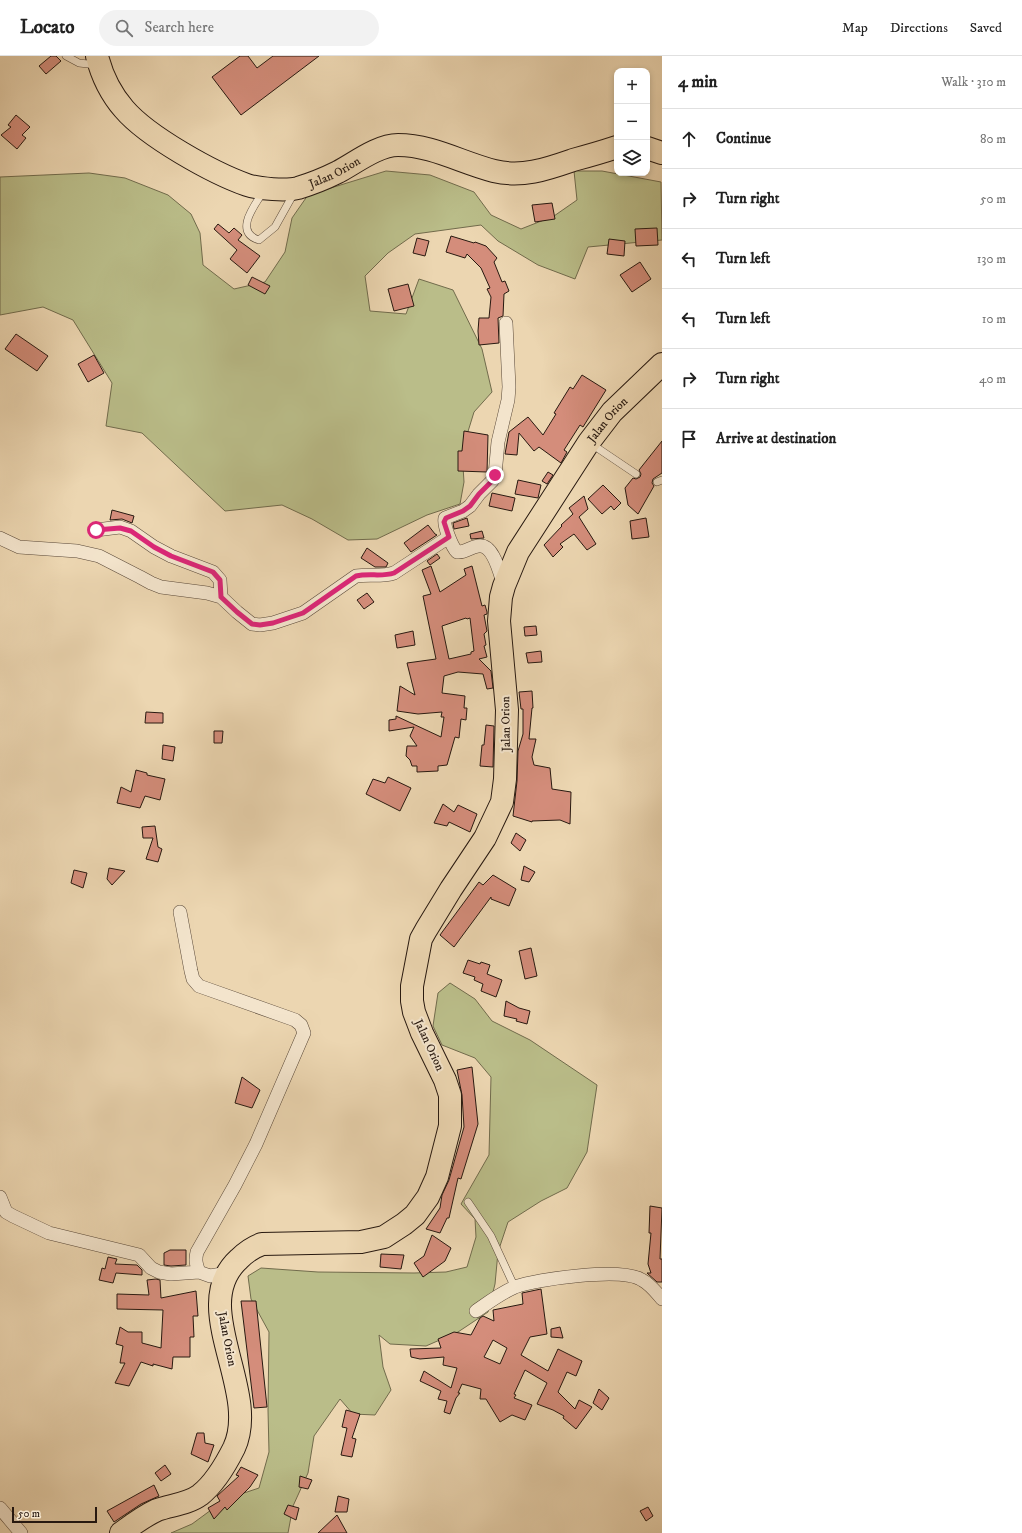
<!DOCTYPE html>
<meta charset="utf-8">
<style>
:root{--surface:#fff;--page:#f2f2f2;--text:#222;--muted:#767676;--line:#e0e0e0}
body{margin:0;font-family:"IM FELL DW Pica",serif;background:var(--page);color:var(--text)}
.controls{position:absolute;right:12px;top:12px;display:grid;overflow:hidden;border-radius:8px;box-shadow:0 2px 6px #0003}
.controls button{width:36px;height:36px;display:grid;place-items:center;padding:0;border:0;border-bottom:1px solid var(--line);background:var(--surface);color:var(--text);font:20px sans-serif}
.scale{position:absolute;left:12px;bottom:10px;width:85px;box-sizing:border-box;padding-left:4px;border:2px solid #281910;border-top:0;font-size:11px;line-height:14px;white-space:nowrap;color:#281910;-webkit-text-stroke:3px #f3e4cc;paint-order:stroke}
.stop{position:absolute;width:12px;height:12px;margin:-9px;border:3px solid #db2777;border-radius:50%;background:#fff}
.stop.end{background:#db2777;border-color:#fff;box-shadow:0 1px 4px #0008}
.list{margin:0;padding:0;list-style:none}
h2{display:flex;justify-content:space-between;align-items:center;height:52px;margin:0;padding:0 16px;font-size:17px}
h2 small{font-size:13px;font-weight:400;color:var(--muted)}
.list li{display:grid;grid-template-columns:26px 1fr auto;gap:12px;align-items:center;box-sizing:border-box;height:60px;padding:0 16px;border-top:1px solid var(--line)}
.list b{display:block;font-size:15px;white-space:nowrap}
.list em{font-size:13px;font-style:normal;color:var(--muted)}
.icon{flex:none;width:22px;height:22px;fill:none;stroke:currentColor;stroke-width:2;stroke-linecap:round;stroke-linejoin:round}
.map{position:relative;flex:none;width:662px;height:1477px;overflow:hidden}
header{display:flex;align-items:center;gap:24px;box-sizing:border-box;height:56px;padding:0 20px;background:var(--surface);border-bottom:1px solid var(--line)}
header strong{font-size:19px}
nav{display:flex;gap:22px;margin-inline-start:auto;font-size:14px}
.search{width:280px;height:36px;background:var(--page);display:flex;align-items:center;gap:10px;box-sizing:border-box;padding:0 14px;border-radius:22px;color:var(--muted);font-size:15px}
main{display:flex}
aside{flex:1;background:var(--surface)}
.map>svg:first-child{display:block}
</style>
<header>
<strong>Locato</strong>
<div class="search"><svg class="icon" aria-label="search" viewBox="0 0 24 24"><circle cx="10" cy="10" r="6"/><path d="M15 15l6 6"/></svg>Search here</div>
<nav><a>Map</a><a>Directions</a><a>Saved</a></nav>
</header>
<main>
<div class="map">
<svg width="662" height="1477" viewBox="0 0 662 1477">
<rect width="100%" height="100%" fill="#ecd6b1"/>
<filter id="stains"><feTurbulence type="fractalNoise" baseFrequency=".005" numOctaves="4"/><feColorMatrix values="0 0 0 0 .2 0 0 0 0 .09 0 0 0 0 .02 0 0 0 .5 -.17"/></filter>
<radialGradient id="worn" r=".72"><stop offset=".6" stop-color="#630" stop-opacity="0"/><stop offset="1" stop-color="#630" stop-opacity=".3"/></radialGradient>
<path fill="#babd89" stroke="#716b4c" d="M386,115L430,119L474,136L491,159L521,173L554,160L577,144L574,115H602L661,126L662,184L588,191L575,223L538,209L498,185L481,169L415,178L388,197L365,220L370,255L406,258L419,223L453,234L482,293L492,336L474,356L462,395L464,426L460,448L427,459L377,483L348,484L312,463L282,449L225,455L142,377L106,370L112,327L73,264L43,251L0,259V121L89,117L125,122L168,139L191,158L200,177L203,209L234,233L265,226L285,196L292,162L308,139Z
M450,927L475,943L492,965L530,984L597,1029L587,1096L567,1132L541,1145L508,1166L498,1196L495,1228L488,1256L458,1276L426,1290L390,1288L379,1279L383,1311L391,1334L375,1359L353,1358L340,1343L314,1380L308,1417L293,1450L288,1477H171L192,1468L226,1443L259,1432L269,1396L268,1354L269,1276L251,1243L248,1220L261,1212L318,1216L414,1217L446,1216L467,1211L476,1181L475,1163L461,1148L489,1099L491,1021L475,1002L442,989L433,970L438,937Z"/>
<path fill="#d48d7b" stroke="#281910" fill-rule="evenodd" d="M51,0H56L61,5L46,18L39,10Z
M240,0H248L257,12L273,0H319L241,59L212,21Z
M16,59L30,71L22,79L26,82L17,93L1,79L11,71L8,69Z
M552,147L555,163L535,166L532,149Z
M218,168L229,177L234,172L242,179L238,184L260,200L247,217L230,203L237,194L214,173Z
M657,172L658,189L636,190L635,173Z
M451,180L474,187L475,186L486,190L497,202L494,206L502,226L505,225L509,235L504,238L503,260L498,262L499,287L479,289L478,275L479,262H489L491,241L487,233L490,232L481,212L467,198L465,202L446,196Z
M417,182L429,185L425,200L413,197Z
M609,183L625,185L624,200L607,198Z
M640,206L651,223L632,236L620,219Z
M252,221L270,230L265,238L248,229Z
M408,228L414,250L394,255L388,233Z
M16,278L48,300L37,315L5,293Z
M94,299L104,317L88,326L78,308Z
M582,319L606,334L583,371L580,369L564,394L567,396L561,407L539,391L534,395L519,377L517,399L505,398L509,376L528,361L543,379L556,358L554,357L570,331L573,333Z
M464,375L488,379L487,416L458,415V395H462Z
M662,385V417L653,423L652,427L654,430L638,458L628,449L625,432L633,422L636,423L640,421L641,418L639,414Z
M548,416L553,419L547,428L542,425Z
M518,424L541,429L538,442L515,438Z
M603,429L621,447L614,454L611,450L602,458L588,443Z
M492,437L515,442L512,455L489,450Z
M584,440L588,453L579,461L596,488L587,494L574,478L560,488L563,491L553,501L544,489L562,470L561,469L573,458L569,452Z
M112,454L134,460L132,467L122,463L110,464Z
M467,462L469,470L454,473L453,467Z
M646,462L649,481L632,483L630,465Z
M428,469L435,478L437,479L411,496L404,487Z
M482,475L484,482L471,483L470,478Z
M367,492L388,507L386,511H375L361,502Z
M437,498L440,502L430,509L427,505Z
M431,510L440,536L466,519L464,513L472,510L482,550L485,549L487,556V558L484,559L487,575L484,578L486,589L484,590L487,601L479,603L491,615L493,632L487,633L483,618L458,616L444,620L442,637L465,640L464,652H467L466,664L461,663L459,682L455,681L447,709L438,710V715L417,716V710H412L410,704L406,700L407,690H417L410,680L414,671L389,675V664L396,663V660L441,681L444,661H441L442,656L418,658L397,655L400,630L415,639L407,607L436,603L423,540L431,538L422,514ZM466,562L467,563L470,562L474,595L471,596V598L449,603L442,570Z
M367,537L374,546L364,553L357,544Z
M536,570L537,579L525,580L524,571Z
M413,575L415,589L397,592L395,579Z
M541,595L542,606L528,607L526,597Z
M532,635L533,652H532L529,683H536L532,701L534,709L550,712L552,733L571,736L570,768L560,764L532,765V766L513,760L517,725L518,695L523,678V653H521L519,636Z
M146,656L163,657V667H145Z
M486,669L494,670L493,711L480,710L482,689H484Z
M214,675H223L222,687H214Z
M163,689L175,691L173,705L162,703Z
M136,714L147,717V719L165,723L160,744L145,740L140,752L117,747L121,731L131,736Z
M388,721L411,732L400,755L366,738L373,723L385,727Z
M443,748L454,756L458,749L477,758L470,776L449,766L447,770L434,767Z
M155,770L158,791L162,793L158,806L146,803L153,782H143L142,771Z
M516,777L526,784L520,795L511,787Z
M524,810L535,816L529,826L521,824Z
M109,812L125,815L112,829L107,823Z
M74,814L87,817L83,832L71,827Z
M493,819L516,833L509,850L491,843V841L454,891L440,879L479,826L483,829Z
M531,892L537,920L525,923L519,895Z
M468,904L480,908L481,906L490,909L487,918L502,924L496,941L481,935L483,928L474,924L475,921L463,917Z
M506,945L519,952L530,955L527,968L516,965L517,963L504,960Z
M472,1011L478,1068L461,1123L458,1122L449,1162H447L440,1177L426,1173L440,1152L442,1139L449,1124L464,1071L462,1039L457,1014Z
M242,1021L260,1034L252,1052L235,1047Z
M650,1150L662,1152L660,1203H662V1226H657L647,1217H651L648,1208L651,1177H649Z
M432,1179L451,1192L445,1205L423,1221L414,1207L424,1200Z
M170,1194H186V1209L171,1210L164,1209V1197Z
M381,1198L404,1199L401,1213L380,1211Z
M108,1201L117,1203L115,1208L137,1209L142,1214V1219L116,1217L113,1227L99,1224L102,1212L105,1213Z
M156,1223L160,1224L161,1242L196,1235L198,1260H193L194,1281H190V1301H173L172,1313L153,1308V1310L141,1306L129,1330L115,1327L125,1307H120L123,1290L116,1288L120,1271L128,1276H142V1287L161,1292L163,1254L117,1253V1238L149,1239L147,1224Z
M541,1233L547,1278L530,1281L521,1299L548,1315L558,1293L582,1305L576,1320L567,1316L558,1336L575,1353L579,1344L592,1351L576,1373L563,1362L564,1360L553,1354L537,1348L547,1327L525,1314L514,1338L516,1339L514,1342L532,1349L525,1364L512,1359L500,1366L486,1343H480L481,1333L462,1328L458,1337H460L456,1342L450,1358L444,1356L447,1345L438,1343L441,1335L420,1325L424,1315L451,1332L457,1312L443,1309L444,1301L420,1303L411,1301L410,1293L441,1292L438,1283L454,1276L471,1279L480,1262L483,1260L494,1265L493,1254L523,1248L522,1237ZM493,1284L507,1292L500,1308L484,1301Z
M241,1245H256L267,1351L254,1352Z
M560,1271L563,1282L551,1281V1273Z
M599,1333L609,1342L602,1354L593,1347Z
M346,1354L360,1358L352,1382L356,1383L352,1401L341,1399L347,1372L342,1371Z
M197,1377H204L205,1387L214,1389L208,1406L191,1398Z
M165,1409L171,1418L161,1425L155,1417Z
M241,1411L258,1419L250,1431L227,1454L225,1451L214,1463L208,1452L220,1445L217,1440L239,1420L236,1419Z
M300,1420L312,1424L308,1433L299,1431Z
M154,1429L159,1440L141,1448L114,1466L107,1455Z
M338,1440L349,1443L347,1456H335Z
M288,1449L299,1452L296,1464L284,1458Z
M648,1451L653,1460L646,1465L640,1455Z
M337,1459L347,1477H318Z"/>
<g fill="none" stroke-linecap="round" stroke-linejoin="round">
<defs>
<path id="lane" d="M66,0L79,7L97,9
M263,136C255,149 233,176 259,184L275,171L294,137
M590,387L636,418
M657,426L662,424
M468,1146L491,1180L515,1232"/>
<path id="street" d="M96,474L120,471L131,475L154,491L171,500L213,516L220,524L221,541
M0,482L19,491L77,495L99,500L140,521L151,527L161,531L207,537L221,541L237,556L252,568L260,569L273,567L303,557L356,520C369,518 382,521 394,517L449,481
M504,530C500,519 494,487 478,490C470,491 465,497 457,496C452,491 443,469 445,462L463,455L470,450L479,438L492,425L495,419L498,386L508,344L509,331L506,267
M180,856L191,915L193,923L199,930L295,964L301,969L304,977L256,1088L235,1129L197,1196C195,1204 196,1208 199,1216
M0,1141L6,1156L13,1160L49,1177L139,1199L151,1212L159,1216L171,1218L199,1216L210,1220L228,1217
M476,1255C489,1246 501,1237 515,1231C538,1223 622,1211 642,1224C650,1228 656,1236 662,1243
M0,1452L21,1477"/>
<g id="highway">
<path id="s1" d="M97,0C102,20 111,38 124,53C148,81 213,117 247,129C259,133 287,135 298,132C311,128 326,122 338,116C355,107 378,89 398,89C432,89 462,107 494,115C522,122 547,113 573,104C588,100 602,96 617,91"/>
<path d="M647,92L662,97"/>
<path id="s2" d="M121,1477C132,1469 144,1460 157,1454C171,1449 188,1448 200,1439C214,1428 226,1408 234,1392C261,1334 187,1250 239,1203C246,1196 253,1191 262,1188L361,1186L384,1181L404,1168L415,1159L428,1141L437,1121L450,1070V1039L445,1024L422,977L414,956L412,945V930L421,883L426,874L451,833L485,782L502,746L505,723L507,654L499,565L501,541L504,530L518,496L589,386L612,356L662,308"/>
</g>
</defs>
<use href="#lane" stroke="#594838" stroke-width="8"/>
<use href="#street" stroke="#594838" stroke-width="14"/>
<use href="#highway" stroke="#281910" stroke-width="24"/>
<use href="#lane" stroke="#f3e4cc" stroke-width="7"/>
<use href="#street" stroke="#f3e4cc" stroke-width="13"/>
<use href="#highway" stroke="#ecd6b1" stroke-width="22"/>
</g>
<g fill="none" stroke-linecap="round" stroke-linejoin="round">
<path stroke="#db2777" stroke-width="5" d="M96,474L120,472L131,475L154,491L171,500L213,516L220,524L221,541L237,556L252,568L260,569L273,567L303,557L356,520C369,517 382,521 394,517L449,481L444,466L446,462L463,455L470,450L479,438L492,425L495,419"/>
</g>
<g text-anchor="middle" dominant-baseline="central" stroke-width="4" stroke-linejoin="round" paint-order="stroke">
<g font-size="12" fill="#281910" stroke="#f3e4cc">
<text stroke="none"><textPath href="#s1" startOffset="297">Jalan Orion</textPath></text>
<text stroke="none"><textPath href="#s2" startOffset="1398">Jalan Orion</textPath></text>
<text transform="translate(506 668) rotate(-91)">Jalan Orion</text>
<text transform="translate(429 989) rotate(65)">Jalan Orion</text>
<text transform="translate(227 1283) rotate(79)">Jalan Orion</text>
</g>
</g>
<rect width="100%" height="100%" filter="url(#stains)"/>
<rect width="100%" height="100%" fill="url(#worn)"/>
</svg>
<div class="controls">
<button>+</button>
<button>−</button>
<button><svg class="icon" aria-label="layers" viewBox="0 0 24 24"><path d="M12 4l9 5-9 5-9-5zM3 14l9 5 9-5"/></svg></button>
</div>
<div class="scale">50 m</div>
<div class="stop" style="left:96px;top:474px"></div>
<div class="stop end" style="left:495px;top:419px"></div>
</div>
<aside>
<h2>4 min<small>Walk · 310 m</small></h2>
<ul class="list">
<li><svg class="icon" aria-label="ahead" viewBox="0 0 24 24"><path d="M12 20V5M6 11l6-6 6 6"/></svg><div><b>Continue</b></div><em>80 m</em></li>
<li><svg class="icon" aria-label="right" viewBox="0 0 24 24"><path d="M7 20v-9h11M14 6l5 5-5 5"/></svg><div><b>Turn right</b></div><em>50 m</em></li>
<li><svg class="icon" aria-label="left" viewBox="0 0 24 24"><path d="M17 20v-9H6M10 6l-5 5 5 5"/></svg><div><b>Turn left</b></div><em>130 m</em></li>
<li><svg class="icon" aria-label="left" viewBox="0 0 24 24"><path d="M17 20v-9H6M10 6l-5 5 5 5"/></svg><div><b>Turn left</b></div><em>10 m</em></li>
<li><svg class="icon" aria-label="right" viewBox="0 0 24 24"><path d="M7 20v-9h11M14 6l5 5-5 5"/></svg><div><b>Turn right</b></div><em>40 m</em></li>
<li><svg class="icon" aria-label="arrive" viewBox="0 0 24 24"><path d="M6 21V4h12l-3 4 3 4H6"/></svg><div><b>Arrive at destination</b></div></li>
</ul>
</aside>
</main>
